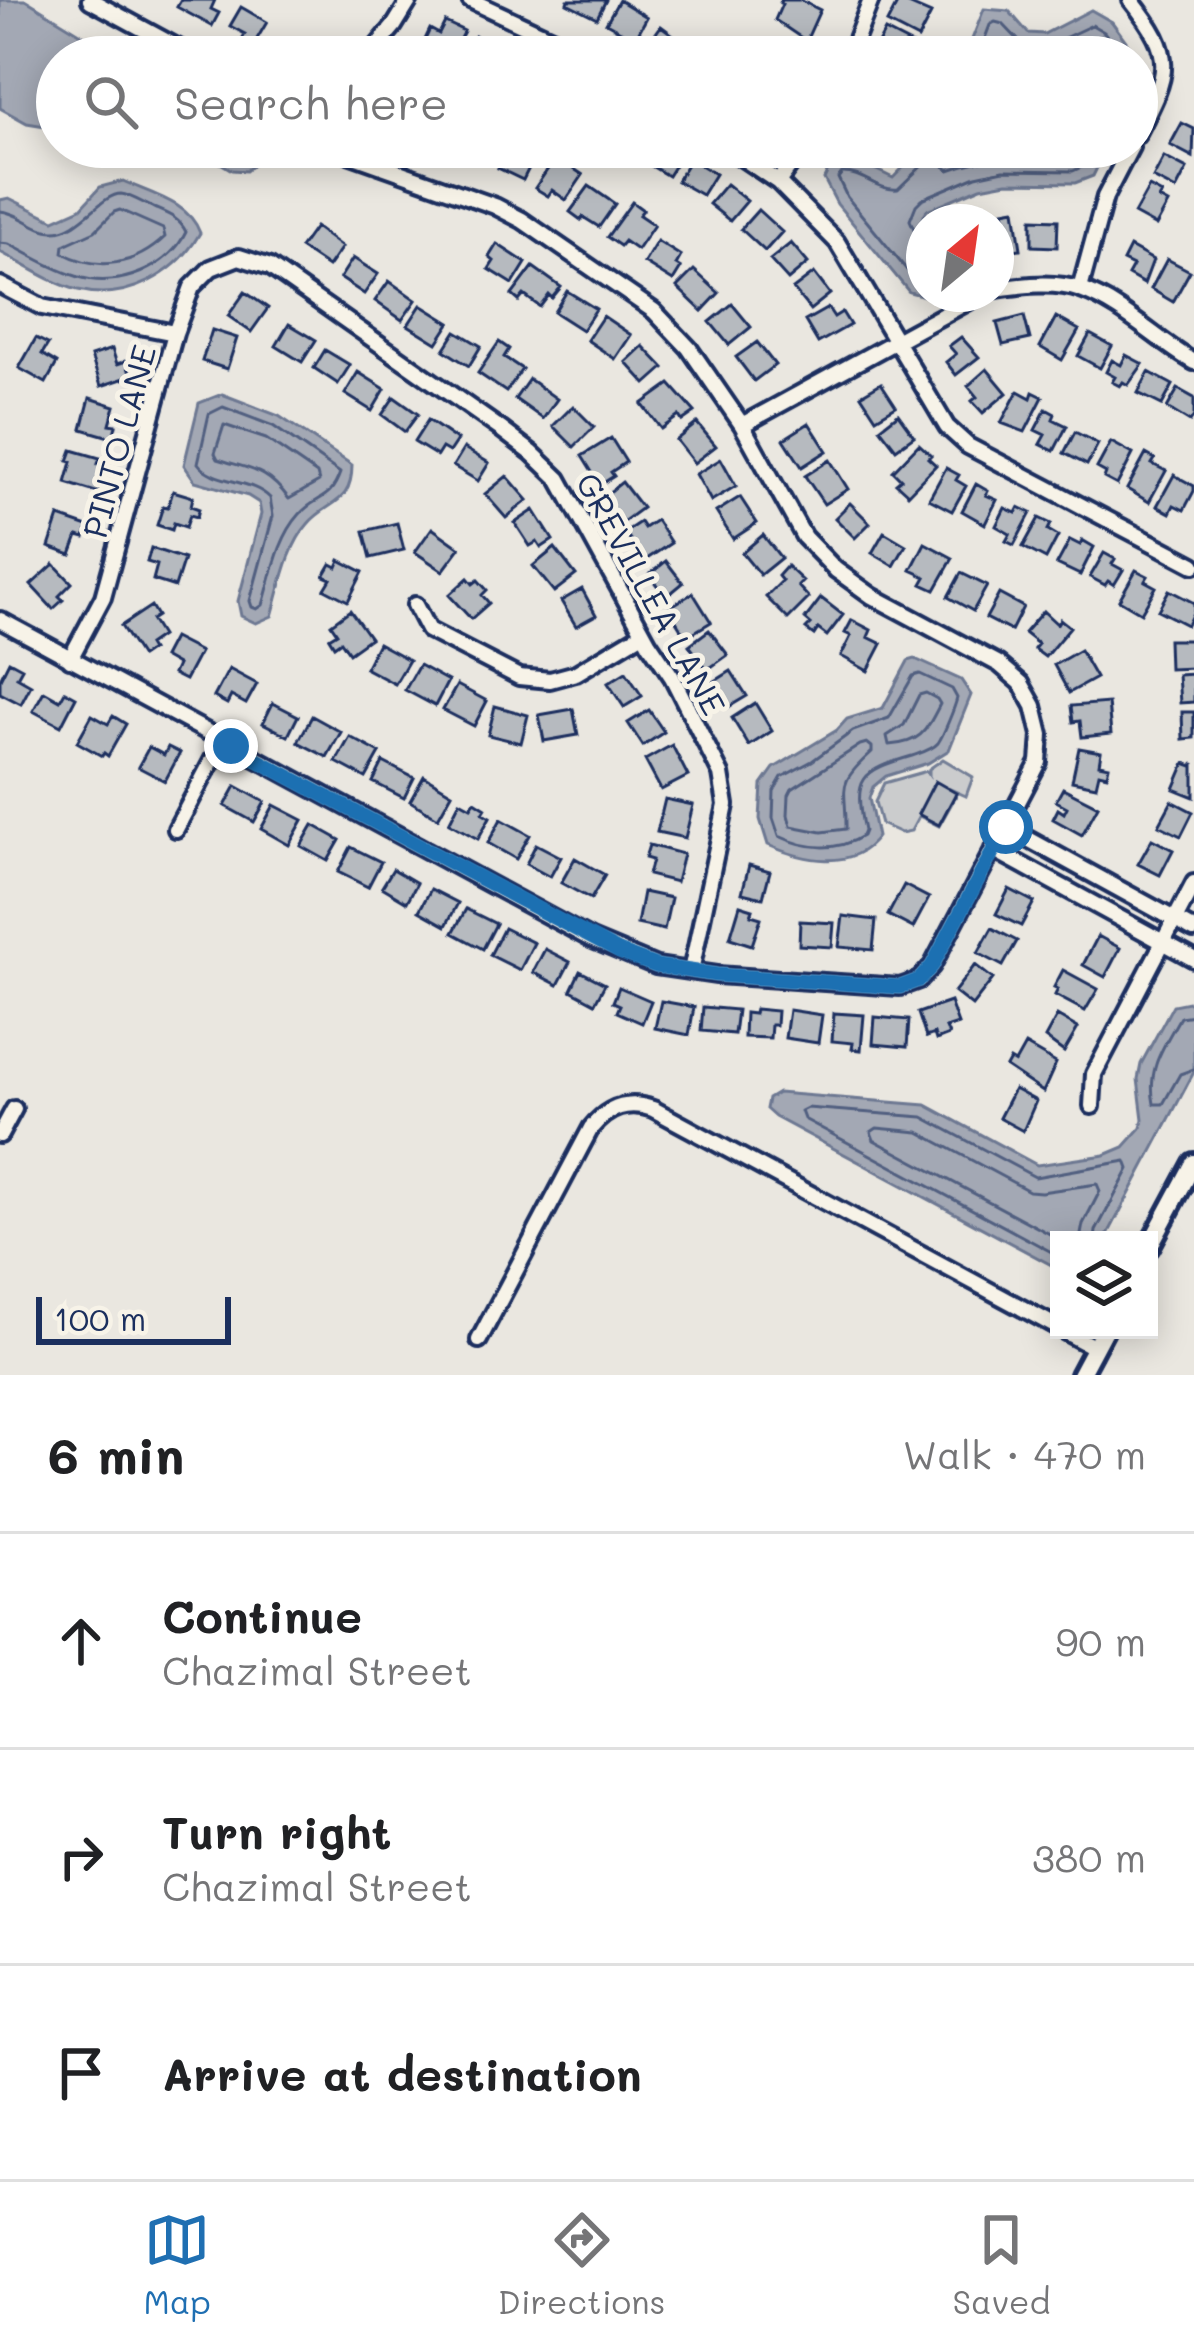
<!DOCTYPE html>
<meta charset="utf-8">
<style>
:root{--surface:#fff;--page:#f6f6f6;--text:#202124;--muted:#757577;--line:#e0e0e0;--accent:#1f6fb2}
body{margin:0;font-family:Mali,sans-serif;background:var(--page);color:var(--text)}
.controls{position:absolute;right:36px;bottom:36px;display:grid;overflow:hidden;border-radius:0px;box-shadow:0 6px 30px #0003}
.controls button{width:108px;height:108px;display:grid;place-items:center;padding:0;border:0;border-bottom:3px solid var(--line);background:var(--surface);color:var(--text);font:60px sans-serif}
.compass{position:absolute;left:906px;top:204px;width:108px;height:108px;border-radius:50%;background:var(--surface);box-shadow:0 6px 30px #0003;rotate:29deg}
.scale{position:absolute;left:36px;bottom:30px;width:195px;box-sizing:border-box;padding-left:12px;border:6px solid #1b2f5e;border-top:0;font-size:33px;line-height:42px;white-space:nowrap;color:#1b2f5e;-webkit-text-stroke:9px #f7f3e8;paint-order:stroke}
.stop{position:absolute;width:36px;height:36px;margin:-27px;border:9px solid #1f6fb2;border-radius:50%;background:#fff}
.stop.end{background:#1f6fb2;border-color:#fff;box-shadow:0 3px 12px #0008}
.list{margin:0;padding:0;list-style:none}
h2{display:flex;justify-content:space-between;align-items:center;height:156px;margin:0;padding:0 48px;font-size:51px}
h2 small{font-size:39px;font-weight:400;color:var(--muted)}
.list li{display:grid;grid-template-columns:78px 1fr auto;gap:36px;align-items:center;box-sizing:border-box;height:216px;padding:0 48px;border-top:3px solid var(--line)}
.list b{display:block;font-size:45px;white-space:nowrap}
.list p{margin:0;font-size:39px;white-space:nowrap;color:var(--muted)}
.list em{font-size:39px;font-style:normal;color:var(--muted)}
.icon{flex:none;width:66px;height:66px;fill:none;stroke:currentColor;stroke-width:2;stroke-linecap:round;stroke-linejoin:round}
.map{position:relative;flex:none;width:1194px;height:1375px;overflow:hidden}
.search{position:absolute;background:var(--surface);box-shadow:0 6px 30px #0003;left:36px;right:36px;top:36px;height:132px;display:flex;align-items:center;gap:30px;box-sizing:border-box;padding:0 42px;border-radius:66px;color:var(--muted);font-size:45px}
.sheet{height:804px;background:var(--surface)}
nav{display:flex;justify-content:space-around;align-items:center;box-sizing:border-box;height:168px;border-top:3px solid var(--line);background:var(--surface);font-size:33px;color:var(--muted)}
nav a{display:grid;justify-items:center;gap:6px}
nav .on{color:var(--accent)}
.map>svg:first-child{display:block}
</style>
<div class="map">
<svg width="1194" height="1375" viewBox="0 0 1194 1375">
<rect width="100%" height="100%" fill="#eae7e0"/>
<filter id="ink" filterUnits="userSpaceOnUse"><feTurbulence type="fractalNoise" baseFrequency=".00833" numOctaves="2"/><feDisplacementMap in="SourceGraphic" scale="24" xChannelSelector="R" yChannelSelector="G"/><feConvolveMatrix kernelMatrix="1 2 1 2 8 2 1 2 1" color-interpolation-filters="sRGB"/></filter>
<g filter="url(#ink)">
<path fill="#cbcccd" stroke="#737e96" stroke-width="3" d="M943,759L973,777L966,796L948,788L957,794L939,826L919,816L911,831L901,833L881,824L875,802L884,783L927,771L929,774V769Z"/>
<path fill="#a3a8b4" stroke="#6d7892" stroke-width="3" d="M0,0H26L101,46L131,57H57V128L27,123L0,108Z
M984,9L1009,11L1028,33L1044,34L1091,10L1112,22L1139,59L1137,77V57H965Z
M194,147H264L265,154L246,171L232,170Z
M923,147H1107L1093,176L1075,183L1007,182L981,187L927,210L921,221L924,228V294H927L924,296L909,292L837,204L824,179L833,160H856L893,178Z
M123,181C151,194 189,202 200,233C177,274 127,302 78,290C51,283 25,265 0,252V200L9,198L54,220L81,208L100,187Z
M222,394L279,416L352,465C352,506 328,500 308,524C287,548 281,586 272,616L256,623L241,616L238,601L261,514L259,503L248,496L195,481L184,465L199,403Z
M915,659L961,680L971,695L949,750L928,763L886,776L873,787L869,798L877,837C852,872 802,860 768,845L760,819L762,785L774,768L837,730L847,719L883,708L908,661Z
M1188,1002L1194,1006V1072L1105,1240H1059V1269L775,1117L766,1109L768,1099L778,1093L926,1105L1037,1165L1105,1155L1124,1147L1141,1128L1143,1119L1138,1079L1141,1064L1173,1005Z"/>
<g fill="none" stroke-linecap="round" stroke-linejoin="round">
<path stroke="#515f80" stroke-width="3" d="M978,57L990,25L995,22L1003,24L1022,44L1047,46L1092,25L1104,32L1123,57
M946,147L943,165L949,170C993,154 1024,155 1070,156L1077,147
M120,210L163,229L165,237C136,265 99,272 63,253L64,245L95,231L114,212Z
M0,211C19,212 35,231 54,231C81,231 101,194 121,194C131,195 146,205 156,209C170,215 180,219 186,232C169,268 118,289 79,277C55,270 32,256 9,244L0,243
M924,234L914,229L910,220L916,205L922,199L976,176L1004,170L1073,171L1084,166L1094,147
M924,282L915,280L847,197L838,178L842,173C863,172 877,191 898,189L928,160L931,147
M223,407L273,426L340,473C330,502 317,495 300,514C278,538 272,575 263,605L257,609L252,607L250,601L273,516L270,498C251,478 213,484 198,463L209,414Z
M224,425L266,439L317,474L319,482L289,499C267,469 252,470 218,459L215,453Z
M920,674L952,689L957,698C955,707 943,736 938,743C932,750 920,753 912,756C860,771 853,778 864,831L862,836C837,852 806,849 779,836L773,818L774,791L782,777L812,761L853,731L889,718L913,676Z
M926,693L937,699L940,704C926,731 921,743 889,745L887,736L904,725L919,695Z
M867,743L872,747V752C834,786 847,786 846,829L822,832L791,826L788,815L789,795L792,789L860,745Z
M1194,1015L1180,1017C1163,1048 1147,1068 1154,1104H1163L1180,1074L1194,1069
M1061,1240L874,1140L871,1132L877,1128L919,1132L1029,1191L1041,1192L1097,1184L1100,1191L1083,1224L1080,1240
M1059,1256L804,1119L801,1111L807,1108L923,1117L1035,1177L1126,1161L1129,1169L1096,1231L1095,1240"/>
</g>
<path fill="#b6babf" stroke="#1b2f5e" stroke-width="3" d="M181,0H215L211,9L219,13L212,26L177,7Z
M568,0H606L597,18L567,3Z
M619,0L647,17L635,39L606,23Z
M781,0H800L820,10L806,41L775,20L782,4L780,3Z
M899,0L931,14L918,39L887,23Z
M241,7L267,22L251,49L240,43L245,34L230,26Z
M445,22L464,31L457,44L452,42L445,57H440L421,48L430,29L439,34Z
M661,26L687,45L679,57H660L646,47Z
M885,31L920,49L916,57H871Z
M475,36L504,50L501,57H464Z
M287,43L318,45L317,57H286Z
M1182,123L1194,129L1193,157L1170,145Z
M451,147H491L486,159L473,154L471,160L449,152Z
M509,147H517L535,156L523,180L498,168Z
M652,147H675L683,152L668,176L643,161Z
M556,157L583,175L566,200L552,190L548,196L535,188Z
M1164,157L1187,169L1176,190L1153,178Z
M690,159L715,174L702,195L677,181Z
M726,184L747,201L730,221L709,204Z
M589,186L615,204L599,227L583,217L581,220L570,212Z
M1149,187L1162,194L1159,199L1168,204L1156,226L1134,214Z
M632,202L643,210L639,215L654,225L637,250L624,241L620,246L607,237Z
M1015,209L1021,249L996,252V222H991L990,218L1005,216L1004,211Z
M758,210L782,232L765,251L741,229Z
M1032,219L1058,220L1057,247L1032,246Z
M315,227L342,247L328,267L300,248Z
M657,241L681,256L676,265L681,268L673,281L644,263Z
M791,243L808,263L788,280L770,260Z
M497,244L526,263L513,284L489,269L494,261L489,257Z
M1130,247L1153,260L1144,284L1128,275L1133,266L1123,261Z
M353,258L378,274L364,294L340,278Z
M1167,259L1190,271L1173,302L1151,289Z
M533,267L561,287L552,298L549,295L540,307L524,295L519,301L512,295Z
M694,270L719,293L702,311L677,287Z
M814,273L830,294L810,310L793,289Z
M389,281L416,300L402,320L375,301Z
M567,291L596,309L582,330L554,312Z
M245,292L268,308L251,332L228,316Z
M732,304L751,327L729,345L710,322Z
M421,305L450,323L437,343L408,325Z
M828,308L834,317L842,312L850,325L818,343L805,321Z
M603,316L631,335L615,359L587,340Z
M1024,316L1030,339L1003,345L997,323Z
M1056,317L1079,330L1062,360L1040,347Z
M289,324L316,340L302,362L276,346Z
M212,330L237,338L227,369L202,361Z
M456,331L481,346L469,366L444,350Z
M1090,334L1112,346L1100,368L1078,356Z
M961,337L979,357L956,375L946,362L956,354L949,346Z
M36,338L48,344L42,354L57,363L46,383L19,368Z
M499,342L509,349L504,357L522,369L506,392L478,373Z
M757,342L775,365L754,381L736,357Z
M643,346L664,368L646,384L626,362Z
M112,349L117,364L126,361L131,376L101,386L91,356Z
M325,350L350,365L338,384L314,368Z
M1126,355L1143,364L1128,385L1123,382L1120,386L1112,382L1115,377L1106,372L1112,360L1121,365Z
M987,369L1007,393L983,413L972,401L977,397L968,386Z
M358,372L385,389L372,411L345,394Z
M1149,372L1173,385L1162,405L1138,393Z
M529,379L557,399L543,419L515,399Z
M881,383L896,406L876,418L861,395Z
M670,384L695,412L682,421L679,416L661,429L642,404Z
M1178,389L1194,398V416L1190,422L1167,408Z
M1018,391L1031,398L1033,392L1043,397L1025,432L1001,423Z
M394,397L418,414L405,432L382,415Z
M90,398L115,406L110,424L116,425L113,438L82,429Z
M573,406L594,427L574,447L553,426Z
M1046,409L1055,414L1053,419L1067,426L1054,451L1040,444L1045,435L1035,430Z
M898,414L914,436L896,449L880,428Z
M428,420L457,440L449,452L442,448L437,456L414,442Z
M697,423L716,446L694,463L676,440Z
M809,423L827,451L802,467L784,439Z
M1075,432L1098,444L1087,465L1064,453Z
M611,438L626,462L611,472L614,476L600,485L582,456Z
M1111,442L1133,454L1117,485L1104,478L1106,473L1097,468Z
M919,444L931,455L928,458L936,465L908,494L896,483L901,479L893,471Z
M464,448L489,463L478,481L453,466Z
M72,450L100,458L98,464L102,465L98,478L103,479L99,493L66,483L72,462L68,461Z
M1146,454L1155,459L1152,464L1166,471L1149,502L1127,489Z
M721,459L736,486L711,501L696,474Z
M830,460L848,489L824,504L805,476Z
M946,468L959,475L956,480L966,486L952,511L929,499Z
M1174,475L1194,486V491L1184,510L1174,505L1170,513L1157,506Z
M507,476L528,500L506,518L485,494Z
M622,482L642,508L623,522L603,497Z
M976,484L988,491L986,495L997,500L985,524L962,511Z
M173,491L193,497L191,506L199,509L197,517L190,515L186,527L174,523L172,530L157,525L163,506L168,507Z
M740,497L757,523L733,539L716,512Z
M850,503L870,523L855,538L835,518Z
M1019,507L1031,513L1014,545L1006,541L1010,534L996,526L1005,508L1016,513Z
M534,510L553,540L541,548L537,542L530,546L515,523Z
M59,517L88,527L85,538L78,536L71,555L49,547Z
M1039,518L1051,524L1048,530L1058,536L1046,559L1023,547Z
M656,520L671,543L644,561L625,532L640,522L644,528Z
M397,523L404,550L371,558L364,531Z
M432,528L460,548L443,571L415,552Z
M884,532L906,545L894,566L872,553Z
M763,535L781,558L760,575L742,553Z
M1070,540L1080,545L1082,540L1094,547L1080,575L1057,564Z
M925,543L953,558L935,590L922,584L926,577L911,570Z
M151,548L184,559L175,587L153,580L157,565L147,562Z
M555,548L576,575L554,592L533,566Z
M1104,553L1115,559L1112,564L1123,570L1114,585L1108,581L1105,585L1090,577Z
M340,560L363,572L348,601L325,589L331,579L324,576L331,564L337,567Z
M666,561L683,583L666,597L649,575Z
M54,564L72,583L59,596L63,600L53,609L31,585Z
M787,566L803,581L798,586L809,598L788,619L766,597L782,581L778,576Z
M1136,570L1148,576L1145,581L1156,587L1141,613L1119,600Z
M961,573L987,586L973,611L948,597Z
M468,578L473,584L478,580L487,590L482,595L489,603L471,619L449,595Z
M582,589L596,615L576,626L561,601Z
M1169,590L1194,603V611L1187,625L1158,610Z
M693,593L711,622L686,637L668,608Z
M999,594L1023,607L1011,631L986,618Z
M821,598L843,615L827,636L818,629L814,635L806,629L811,624L805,619Z
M151,606L157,616L151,620L161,636L148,645L151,650L141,657L121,626Z
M350,610L370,638L349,653L341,641L334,646L329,638L337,633L331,624Z
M1043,611L1057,624L1060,619L1070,627L1045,657L1034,649L1038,644L1024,633Z
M852,620L871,630L868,637L882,644L868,671L841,656L851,636L845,633Z
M709,630L728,655L707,670L689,645Z
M173,638L200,652L185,680L173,674L177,665L163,657Z
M1168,640H1194V668L1169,669Z
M378,643L409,660L395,684L365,668Z
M1080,650L1096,678L1069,693L1054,665Z
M9,661L22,668L17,677L31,685L21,704L0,693V679Z
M419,665L448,681L435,706L405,690Z
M229,669L257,684L246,704L231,696L227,704L214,697Z
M731,671L747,696L727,708L712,683Z
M626,672L642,696L624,707L608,683Z
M1194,674V702L1180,703L1178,675Z
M457,685L487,701L474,726L443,710Z
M44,691L60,700L65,691L76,697L61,726L33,711Z
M273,703L298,716L288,736L263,723Z
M755,703L772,731L749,746L732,718Z
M1108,703L1111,734L1082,737L1080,721L1073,722L1071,706Z
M495,706L528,715L521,743L488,735Z
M573,709L578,735L544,741L539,715Z
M649,710L664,732L643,746L628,723Z
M1182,712H1194V738L1183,739Z
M92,715L108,724L113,716L126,724L108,756L104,753L102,756L77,742Z
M312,716L341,732L327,757L298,742Z
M350,737L380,753L366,778L336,762Z
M672,745L688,776L661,790L645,760Z
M149,747L164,755L168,747L180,753L165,781L138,767Z
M1079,748L1101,752L1099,764L1109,766L1107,775L1099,773L1096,786L1072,781Z
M383,762L414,778L404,798L373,782Z
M1185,763L1193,766L1194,763V797L1174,789Z
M424,776L452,793L438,818L410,801Z
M935,781L956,793L939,825L918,814Z
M236,786L265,802L254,822L225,806Z
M1063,788L1098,806L1082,835L1053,819L1058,809L1064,813L1067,807L1056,801Z
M665,799L693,805L685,838L657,832Z
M460,801L471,807L475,801L486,808L483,813L490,817L478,839L449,823Z
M1172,801L1193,812L1181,836L1159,825Z
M274,805L303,820L289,845L261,829Z
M501,819L530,835L516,859L488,843Z
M313,825L340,840L328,861L301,846Z
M1152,839L1173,850L1160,875L1138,864Z
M536,844L561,857L550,877L526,864Z
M649,845L683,854L676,882L648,875L652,860L645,858Z
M351,847L381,862L368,887L338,872Z
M575,858L605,875L591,899L561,883Z
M749,865L770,871L763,898L742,893Z
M393,869L417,883L407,902L382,887Z
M904,885L929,898L913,928L888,915Z
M431,889L458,903L446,926L419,911Z
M1009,889L1034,902L1021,926L996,914Z
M643,892L671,898L664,930L637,924Z
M740,905L753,909L751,915L761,918L752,945L730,938Z
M466,909L496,924L483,949L453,933Z
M843,916L876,920L873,950L839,947Z
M800,921L834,923L832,947L799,945Z
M504,928L534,943L520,970L490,955Z
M992,928L1017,941L1003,966L978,953Z
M1098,936L1120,948L1105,977L1083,965Z
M545,949L570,962L558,985L533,972Z
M975,965L993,979L972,1006L954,992Z
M1063,970L1098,989L1085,1011L1055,995L1058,989L1054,987Z
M580,971L605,984L595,1003L571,990Z
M619,987L651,1001L642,1023L617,1012L620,1005L613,1002Z
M661,1001L694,1007L689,1035L655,1028Z
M950,1002L958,1024L946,1028L949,1035L936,1040L934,1034L926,1037L918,1013Z
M703,1007L737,1010L734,1034L701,1031Z
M755,1009L777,1011L776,1025H771L770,1038L744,1037L745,1013L754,1014Z
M789,1010L822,1015L818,1043L785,1038Z
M834,1013L864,1015L861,1050L852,1049L853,1043L832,1041Z
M1057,1016L1078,1028L1064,1052L1045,1038Z
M875,1017L909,1020L907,1047L873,1044Z
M1025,1045L1056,1063L1043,1092L1006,1067L1010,1060L1015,1063Z
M1014,1089L1036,1101L1023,1131L999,1118Z"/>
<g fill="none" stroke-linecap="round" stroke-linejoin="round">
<defs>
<path id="minor" d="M90,0L195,57
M470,0L592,57
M1131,0C1177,58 1169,72 1137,135
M368,57L394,26L410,0
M849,57L871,0
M726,147L778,182L837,242L947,427L968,446L1194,565
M778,182L804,147
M0,285L42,307L175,333
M996,289C1024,285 1054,281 1081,290C1123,305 1156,340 1194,362
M1080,289L1105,197L1131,147
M742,425L982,294
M415,605L428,630L519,677L550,680L576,673L643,633
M0,620L591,939L656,966L717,975L900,987L919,980L932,966L1039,762L1041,735L1034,706L1021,683L999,664L872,596L836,570L804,537L742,425L689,348L654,311L522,220L495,206L351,155L337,147
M70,659L103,597L175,333L192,287L211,268L239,257L270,267L502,430L532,453L559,479L649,643L672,677L721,774L726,805L691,971
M1006,827L1194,930
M176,829L222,742
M993,849L1194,959
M1092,1106L1094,1074L1194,883
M0,1135L14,1109
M1062,1330L1095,1348
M479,1340L591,1128C608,1107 628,1100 653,1109L1059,1328"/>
<path id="tertiary" d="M1149,1247L1194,1163
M1080,1375L1104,1330"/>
</defs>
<use href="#minor" stroke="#1b2f5e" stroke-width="22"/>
<use href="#tertiary" stroke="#1b2f5e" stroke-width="26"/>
<use href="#minor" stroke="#f7f3e8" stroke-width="14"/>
<use href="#tertiary" stroke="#f7f3e8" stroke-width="16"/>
</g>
</g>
<g fill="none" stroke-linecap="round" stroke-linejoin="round" filter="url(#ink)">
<path stroke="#1f6fb2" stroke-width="15" d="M231,746L619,952L656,966L717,975L900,987L919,980L932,966L1006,827"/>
</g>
<g text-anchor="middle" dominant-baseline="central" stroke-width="10" stroke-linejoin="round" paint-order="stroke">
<g font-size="33" fill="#1b2f5e" stroke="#f7f3e8">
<text transform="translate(118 441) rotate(-75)">PINTO LANE</text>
<text transform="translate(652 593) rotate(61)">GREVILLEA LANE</text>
</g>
</g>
</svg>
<div class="controls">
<button><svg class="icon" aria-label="layers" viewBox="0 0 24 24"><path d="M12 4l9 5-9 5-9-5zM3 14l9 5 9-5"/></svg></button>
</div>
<svg class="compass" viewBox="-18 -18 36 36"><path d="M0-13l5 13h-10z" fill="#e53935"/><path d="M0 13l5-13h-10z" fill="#757577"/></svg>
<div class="scale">100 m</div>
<div class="stop" style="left:1006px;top:827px"></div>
<div class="stop end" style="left:231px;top:746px"></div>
<div class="search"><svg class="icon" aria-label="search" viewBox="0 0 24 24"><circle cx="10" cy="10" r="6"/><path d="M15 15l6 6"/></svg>Search here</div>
</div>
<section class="sheet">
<h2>6 min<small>Walk · 470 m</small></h2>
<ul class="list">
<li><svg class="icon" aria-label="ahead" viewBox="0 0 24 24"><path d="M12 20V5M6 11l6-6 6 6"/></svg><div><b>Continue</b><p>Chazimal Street</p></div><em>90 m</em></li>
<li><svg class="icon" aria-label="right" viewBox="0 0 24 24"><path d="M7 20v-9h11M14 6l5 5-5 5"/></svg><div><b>Turn right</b><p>Chazimal Street</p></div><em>380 m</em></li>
<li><svg class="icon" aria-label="arrive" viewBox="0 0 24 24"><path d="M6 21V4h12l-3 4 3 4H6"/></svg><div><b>Arrive at destination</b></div></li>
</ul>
</section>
<nav>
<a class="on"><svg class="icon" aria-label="map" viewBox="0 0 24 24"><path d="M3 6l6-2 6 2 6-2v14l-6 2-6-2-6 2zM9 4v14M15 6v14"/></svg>Map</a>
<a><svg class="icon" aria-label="directions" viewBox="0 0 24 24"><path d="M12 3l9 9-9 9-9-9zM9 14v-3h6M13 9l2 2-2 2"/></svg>Directions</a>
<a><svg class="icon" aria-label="saved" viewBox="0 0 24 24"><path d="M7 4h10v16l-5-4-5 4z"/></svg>Saved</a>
</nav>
